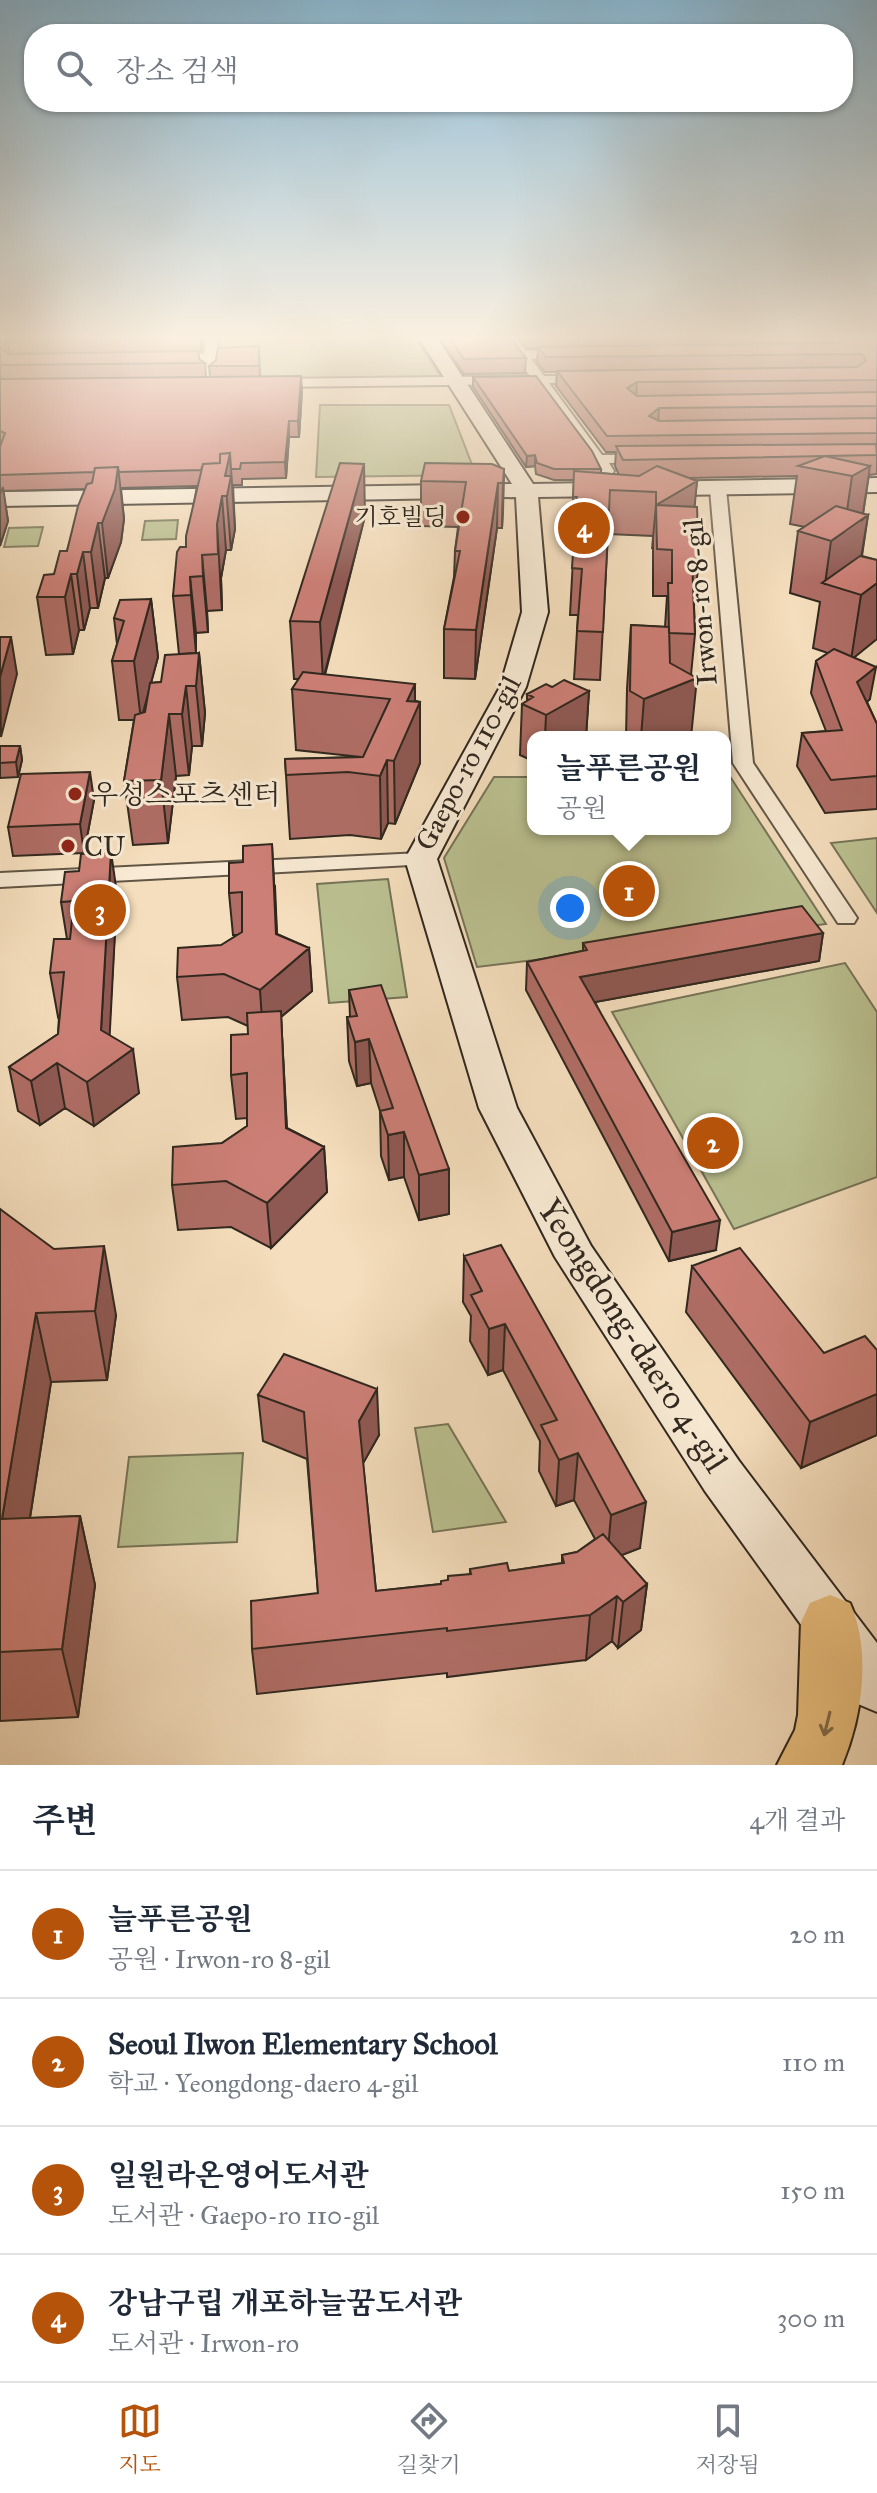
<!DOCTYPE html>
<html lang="ko">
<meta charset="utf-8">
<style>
:root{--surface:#fff;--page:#f2f2f3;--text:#1f2937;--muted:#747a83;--line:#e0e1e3;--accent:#b45309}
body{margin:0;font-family:"IM FELL Great Primer","Noto Serif KR",serif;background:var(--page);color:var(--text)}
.you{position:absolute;left:570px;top:908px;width:28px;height:28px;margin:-20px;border:6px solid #fff;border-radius:50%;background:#1a73e8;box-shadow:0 0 0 12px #1a73e833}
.badge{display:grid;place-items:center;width:52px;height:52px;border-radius:50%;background:var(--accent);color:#fff;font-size:26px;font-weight:700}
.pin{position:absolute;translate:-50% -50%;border:4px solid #fff;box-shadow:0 2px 8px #0006}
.popup{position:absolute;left:527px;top:731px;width:204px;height:104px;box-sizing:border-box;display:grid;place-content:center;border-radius:16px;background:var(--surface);filter:drop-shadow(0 2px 6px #0005);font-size:26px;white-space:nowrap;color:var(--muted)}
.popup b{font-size:30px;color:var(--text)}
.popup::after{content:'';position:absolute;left:50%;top:100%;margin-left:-16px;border:16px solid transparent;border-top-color:var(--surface)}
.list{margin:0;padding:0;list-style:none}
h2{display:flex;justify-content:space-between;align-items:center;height:104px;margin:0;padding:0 32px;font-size:34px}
h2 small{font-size:26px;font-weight:400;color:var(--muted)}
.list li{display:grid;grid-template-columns:52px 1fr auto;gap:24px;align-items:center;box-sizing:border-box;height:128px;padding:0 32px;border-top:2px solid var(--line)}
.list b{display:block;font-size:30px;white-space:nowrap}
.list p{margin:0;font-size:26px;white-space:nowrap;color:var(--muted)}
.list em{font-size:26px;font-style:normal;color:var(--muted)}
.icon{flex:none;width:44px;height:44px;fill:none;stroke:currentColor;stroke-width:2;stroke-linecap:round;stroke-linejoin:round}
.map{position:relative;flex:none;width:877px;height:1765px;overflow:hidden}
.search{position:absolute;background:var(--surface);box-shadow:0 2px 6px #0004;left:24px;right:24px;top:24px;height:88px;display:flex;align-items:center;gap:20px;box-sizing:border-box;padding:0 28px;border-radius:32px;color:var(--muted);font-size:30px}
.sheet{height:616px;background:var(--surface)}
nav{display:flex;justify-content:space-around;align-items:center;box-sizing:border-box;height:112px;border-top:2px solid var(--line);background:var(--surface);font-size:22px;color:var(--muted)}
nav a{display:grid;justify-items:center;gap:4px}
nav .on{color:var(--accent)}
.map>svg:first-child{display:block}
</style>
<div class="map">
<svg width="877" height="1765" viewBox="0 0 877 1765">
<rect width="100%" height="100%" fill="#f5debd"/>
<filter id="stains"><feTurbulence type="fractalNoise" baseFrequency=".0025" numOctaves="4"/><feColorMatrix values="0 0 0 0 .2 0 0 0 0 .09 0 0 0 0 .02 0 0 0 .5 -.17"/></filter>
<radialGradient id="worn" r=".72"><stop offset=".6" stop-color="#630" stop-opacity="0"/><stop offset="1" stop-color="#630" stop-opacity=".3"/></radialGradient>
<path fill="#bbc191" stroke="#767458" stroke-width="2" d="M217,335H413L441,377L213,381Z
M320,405H449L476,475L316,477Z
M178,520L176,539L142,540L145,521Z
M43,527L38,546L4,547L9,528Z
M729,775L826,924L477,967L444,858L494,777H533V829H725V776Z
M877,838V913L831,843Z
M388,879L407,997L329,1003L317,884Z
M845,963L877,1012V1177L734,1229L612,1012Z
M448,1424L506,1522L433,1532L415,1428Z
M243,1453L237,1542L118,1547L129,1457Z"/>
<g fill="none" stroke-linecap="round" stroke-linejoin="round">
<defs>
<path id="street" d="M206,335H218L214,384L207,388L200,384L203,362L171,363L165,359L171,355L204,354Z
M501,335H514L525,351H569L571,354L565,358L531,359L544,376H592L594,379L587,383H549L602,455H644L649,456V462L609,463L614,471L612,474H602L536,384L273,387L266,383L273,379L530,376Z
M718,484L726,489L753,763L857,918L854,923H838L733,763L710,489Z
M421,853L432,859L429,864L0,887V873Z"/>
<path id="secondary" d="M417,335H435L533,484L877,478V492L538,497L548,612L526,687L437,859L517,1108L591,1246L739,1461L877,1643V1712L858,1704L705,1491L555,1257L479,1108L405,859L500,687L522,612L516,497L0,506V492L512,484Z"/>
<path id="primary" d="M830,1595L850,1603C872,1652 862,1717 842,1765H777L795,1730L798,1715L801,1622L810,1603Z"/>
</defs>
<use href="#street" stroke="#615646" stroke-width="4"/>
<use href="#secondary" stroke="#30281f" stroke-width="4"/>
<use href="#primary" stroke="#30281f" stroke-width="4"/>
<use href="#street" fill="#f8ead4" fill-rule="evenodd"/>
<use href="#secondary" fill="#f8ead4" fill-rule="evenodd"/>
<use href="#primary" fill="#eabf7e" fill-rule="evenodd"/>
</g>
<path fill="#af6d65" stroke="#30281f" stroke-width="2" fill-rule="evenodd" d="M0,335H203L201,351H198L199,359L205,363L206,377H210L209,366L259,346L260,376L302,391L299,437H289L286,478L242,479V485H233L235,529L231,550H226L221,578L222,610L207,611L208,632L196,633V653L179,654L173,596L186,547L197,486L121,488L124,519L121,542L108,578H105L98,608H90L84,630H79L73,654L46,655L37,597L54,574L67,551L85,489L3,491L8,521L0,546Z
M437,335H508L526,358L525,373L464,374Z
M518,335H877V474L869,475L863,514L868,515L862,556L877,560L854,658L870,699L867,702L877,724V809L825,813L797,766L802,733L826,731L811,693L816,661L828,653L813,648L820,602L790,593L798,531L805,527L790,524L797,476L689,478L697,481L694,507L699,559L694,606L695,634L691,675V737H626L627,689L631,625L665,627L667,596H653V536L608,534L600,680L574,679L578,615H570L574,541H571L574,480H554L536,474L535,466L526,467L473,387V377L601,469V473L619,475L615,466L616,452H606L556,386L557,372H545L537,362L538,348H527Z
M504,469L502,528H497L475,679L444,678V629L454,577L455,551L458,527L421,526V481Z
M365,516L325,675L420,702V763L395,824L388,823L381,839L350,835L290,839L285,759L361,757L296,750L292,689L299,679H294L290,621Z
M151,599L158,657L151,683L161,682L199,653L205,713L202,746H192L189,775L176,776L168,843L133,845L124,781L134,720H119L112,661L117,644L114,618ZM148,694L145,712L143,713Z
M552,687L589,691L586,737H533V761L520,755L522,704L527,701V694Z
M0,746H20L22,760L18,777L0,778Z
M94,800L84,853L13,856L8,827Z
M275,886L277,934L309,948L312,991L281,1017L287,1128L324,1147L327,1192L271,1248L231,1227L178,1230L172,1185L222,1143L247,1126V1118L236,1119L231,1075L248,1034V1026L228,1017L182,1020L177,977L237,935H233L229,893Z
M117,894L109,1035L139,1093L94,1126L65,1108L40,1125L18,1111L9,1067L58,1034L59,1016L58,1017L50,973L67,939L61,902Z
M823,933L819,961L595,1002L716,1250L669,1261L526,990L527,962L583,951V943Z
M349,990L449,1169V1214L419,1220L404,1177L389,1180L381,1156L380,1111L371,1083L357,1086L349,1061L347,1017H350Z
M0,1209L116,1315L107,1380L51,1382L30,1518L80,1516L95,1585L78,1717L0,1721Z
M464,1256L640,1548L621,1555L647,1584L641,1630L618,1648L612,1641L586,1660L447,1677V1673L257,1694L252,1649L318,1593L307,1459L263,1441L258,1395L379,1435L363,1463L376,1591L441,1584L448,1580L470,1574V1569L509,1571L562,1563V1555L577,1552L595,1539L574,1500L556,1506L539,1471L540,1441L503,1370L488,1375L470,1341L471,1316L463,1302Z
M692,1266L824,1353L877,1350V1435L801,1468L686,1312Z"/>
<path fill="#8f5953" stroke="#30281f" stroke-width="2" d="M200,335H203L201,351Z
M8,341L10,355L0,353V346Z
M301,376L302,391L299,437L298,421Z
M637,382L636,397L627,388Z
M659,408L658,423L649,416Z
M289,421V437L286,478L285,462Z
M230,453L235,529L231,550L225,476Z
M535,455V466L526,467L527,456Z
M364,464L365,516L323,680L320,622Z
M870,466L862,520L868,515L858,577L825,584L831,541L844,532L852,476Z
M118,467L124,519L121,542L108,578L102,523Z
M504,469L503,513L502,528L503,483Z
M697,481L693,524L656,505L652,549L656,505Z
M498,483L497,528L475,679L476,630Z
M3,487L8,521L0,546V495Z
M222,496L226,550L221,578L222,610L217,524Z
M98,523L105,578L98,608L91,552Z
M83,552L90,608L84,630L77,574Z
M202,555L207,611L208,632L203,576Z
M71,574L79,630L73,654L65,597Z
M190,577L196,633V653L191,595Z
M877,583V639L851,660L861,595Z
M151,599L158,657L141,720L134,661Z
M11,637L17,674L1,737L0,677Z
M199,653L205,713L202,746L196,686Z
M876,667L870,699L852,714L857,682Z
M697,678L691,737H641L644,699Z
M415,684V712L420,702V763L395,824L394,761L407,701Z
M186,686L192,746L189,775L182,714Z
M589,691L586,737H545L546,715Z
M169,714L176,776L168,843L161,780Z
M20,746L22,760L18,777L16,762Z
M387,760L388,823L381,839L380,776Z
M90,772L94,800L84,853L80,824Z
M272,844L279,974L309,948L312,991L281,1017L289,1173L263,1034L260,990L276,934Z
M111,852L117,894L108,1067L133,1049L139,1093L94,1126L87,1082L101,1030Z
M823,933L819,961L579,1005L580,977Z
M369,1039L371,1083L357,1086L355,1042Z
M57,1063L65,1108L40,1125L31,1081Z
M404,1132V1177L389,1180L388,1135Z
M324,1147L327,1192L271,1248L267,1203Z
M449,1169V1214L419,1220V1175Z
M720,1220L716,1250L669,1261L672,1232Z
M104,1246L116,1315L107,1380L95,1311Z
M36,1313L51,1382L19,1588L2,1519Z
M505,1324L503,1370L488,1375L489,1329Z
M377,1389L379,1435L361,1467L359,1421Z
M877,1394V1435L801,1468L810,1422Z
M578,1453L574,1500L556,1506L559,1460Z
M646,1502L640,1548L607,1561L611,1515Z
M80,1516L95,1585L78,1717L62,1649Z
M647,1584L641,1630L618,1648L623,1602Z
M617,1596L612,1641L586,1660L590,1615Z"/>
<path fill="#cc7f76" stroke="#30281f" stroke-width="2" d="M0,335H200V337L8,341L0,346Z
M447,335H508L526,358L464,359Z
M845,335H877V380L637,382L627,388L637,396L877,392V406L659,408L649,416L659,421L877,418V433L607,436L557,371L857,367L866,361L862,354L546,357L538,347L839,343L846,339Z
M259,346V366H209L216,360L218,348Z
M0,347L8,354L198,351L199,359L205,363L0,365Z
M301,376L298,421H289L285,462L241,463L240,469H231L230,453L220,454V463L203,464L201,470L119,472L118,467L95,468L94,472L0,475V447L5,433L0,431V379Z
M536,376L592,451L601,469H554L537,463L535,455L527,456L473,377Z
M876,444L877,455L623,460L616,446Z
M230,453L225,476H231L227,496H222L217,524L218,554L202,555L203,576L190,577L191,595L173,596L177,552L180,547H186V536L203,464L220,463V454Z
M825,456L870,466L852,476L798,466Z
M340,463L364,464L320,622L290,621Z
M425,463L492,464L504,469L503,483H498L476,630L444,629L460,551H455L466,482L421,481Z
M657,466L697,481L656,505V492L610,490L603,632L577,631L582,569L572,568L577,497H573L574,471L639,476Z
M118,467L115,489L102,523H98L91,552H83L77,574H71L65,597H37L44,575L54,574L60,551H67L78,506L87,484L92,483L95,468Z
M656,505L697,507L699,559H692L695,634L669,633L668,583H672V550L657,549Z
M836,506L868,515L831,541L798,531Z
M860,556L877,560V583L861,595L822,583Z
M151,599L134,661H112L124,621L114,618L120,600Z
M631,625L669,627L670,663L697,678L644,699L630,691Z
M0,637H11L0,677Z
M834,649L876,667L857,682L877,724V776L831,780L802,733L842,730L816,661Z
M199,653L196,686H186L182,714H169L161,780L124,781L135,715L145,712L150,683L161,682L165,655Z
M303,672L415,684L407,701L420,702L394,761L387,760L380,776L348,772L286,775L285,759L363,757L390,699L292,689Z
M564,680L589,691L546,715L522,704L533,697L527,694L546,684L552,687Z
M0,746H20L16,762L0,763Z
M90,772L80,824L8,827L21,774Z
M272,844L276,934L309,948L260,990L224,974L177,977L178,948L221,945L242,932V892L229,893V863L243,862V846Z
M111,852L101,1030L133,1049L87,1082L57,1063L31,1081L9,1067L58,1034L64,972L50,973L54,939H70L74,901L61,902L65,872L79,871L81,854Z
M802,906L823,933L580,977L720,1220L672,1232L527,962L587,950L583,943Z
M381,985L449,1169L419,1175L404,1132L388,1135L380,1111L393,1108L369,1039L355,1042L347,1017L357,1016L349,990Z
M281,1011L286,1128L324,1147L267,1203L226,1181L172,1185L173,1147L222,1143L247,1126V1073L231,1075V1035L248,1034L247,1013Z
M0,1209L54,1249L104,1246L95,1311L36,1313L2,1519L80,1516L62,1649L0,1652Z
M501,1245L646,1502L611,1515L578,1453L559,1460L541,1425L557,1420L505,1324L489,1329L471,1295L482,1291L464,1256Z
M740,1248L824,1353L865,1336L877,1350V1394L810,1422L692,1266Z
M284,1354L377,1389L359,1421L376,1591L441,1584V1581L448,1580V1576L471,1574L470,1569L507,1563L509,1571L564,1563L562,1555L577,1552L603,1534L647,1584L623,1602L617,1596L590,1615L447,1631V1628L252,1649L251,1601L318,1593L304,1412L258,1395Z"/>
<defs><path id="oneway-shaft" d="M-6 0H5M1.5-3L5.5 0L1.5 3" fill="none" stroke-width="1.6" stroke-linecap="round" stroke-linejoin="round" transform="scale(2)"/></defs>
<use stroke="#846c4a" href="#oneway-shaft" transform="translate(827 1724) rotate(104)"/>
<linearGradient id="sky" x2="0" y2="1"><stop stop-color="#89b7d2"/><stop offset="0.58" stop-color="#faf0e1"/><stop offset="1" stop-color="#faf0e1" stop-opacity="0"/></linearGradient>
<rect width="877" height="582" fill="url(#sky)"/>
<g fill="#8f2418" stroke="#f8ead4" stroke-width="3">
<circle cx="463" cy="517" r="8"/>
<circle cx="75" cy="794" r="8"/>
<circle cx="68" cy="846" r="8"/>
</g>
<g text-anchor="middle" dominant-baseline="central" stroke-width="6" stroke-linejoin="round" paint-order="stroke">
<g font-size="24" fill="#30281f" stroke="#f8ead4" text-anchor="end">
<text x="447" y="517">기호빌딩</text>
</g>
<g font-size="28" fill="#30281f" stroke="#f8ead4">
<text transform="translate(700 602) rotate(-95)">Irwon-ro 8-gil</text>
<text transform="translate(468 763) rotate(-62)">Gaepo-ro 110-gil</text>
</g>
<g font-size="28" fill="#30281f" stroke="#f8ead4" text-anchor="start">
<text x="91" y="794">우성스포츠센터</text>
<text x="84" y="846">CU</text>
</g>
<g font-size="34" fill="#30281f" stroke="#f8ead4">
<text transform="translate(633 1335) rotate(57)">Yeongdong-daero 4-gil</text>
</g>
</g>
<rect width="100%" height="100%" filter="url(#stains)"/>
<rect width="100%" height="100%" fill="url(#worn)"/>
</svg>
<div class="you"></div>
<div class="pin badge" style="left:629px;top:891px">1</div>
<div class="popup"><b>늘푸른공원</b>공원</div>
<div class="pin badge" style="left:713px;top:1143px">2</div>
<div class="pin badge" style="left:100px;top:910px">3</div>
<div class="pin badge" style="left:584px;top:528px">4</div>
<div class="search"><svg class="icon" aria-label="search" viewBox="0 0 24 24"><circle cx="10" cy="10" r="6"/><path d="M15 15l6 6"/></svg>장소 검색</div>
</div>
<section class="sheet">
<h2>주변<small>4개 결과</small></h2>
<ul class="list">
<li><span class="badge">1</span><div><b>늘푸른공원</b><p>공원 · Irwon-ro 8-gil</p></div><em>20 m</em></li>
<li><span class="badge">2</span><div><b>Seoul Ilwon Elementary School</b><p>학교 · Yeongdong-daero 4-gil</p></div><em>110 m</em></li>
<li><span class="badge">3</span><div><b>일원라온영어도서관</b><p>도서관 · Gaepo-ro 110-gil</p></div><em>150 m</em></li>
<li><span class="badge">4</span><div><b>강남구립 개포하늘꿈도서관</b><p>도서관 · Irwon-ro</p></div><em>300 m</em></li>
</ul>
</section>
<nav>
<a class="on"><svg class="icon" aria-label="map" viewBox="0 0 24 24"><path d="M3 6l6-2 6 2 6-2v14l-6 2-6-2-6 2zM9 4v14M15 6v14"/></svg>지도</a>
<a><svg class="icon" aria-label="directions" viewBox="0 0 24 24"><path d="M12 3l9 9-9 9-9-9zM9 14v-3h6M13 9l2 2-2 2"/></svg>길찾기</a>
<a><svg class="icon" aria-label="saved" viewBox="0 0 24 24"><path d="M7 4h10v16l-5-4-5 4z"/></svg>저장됨</a>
</nav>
